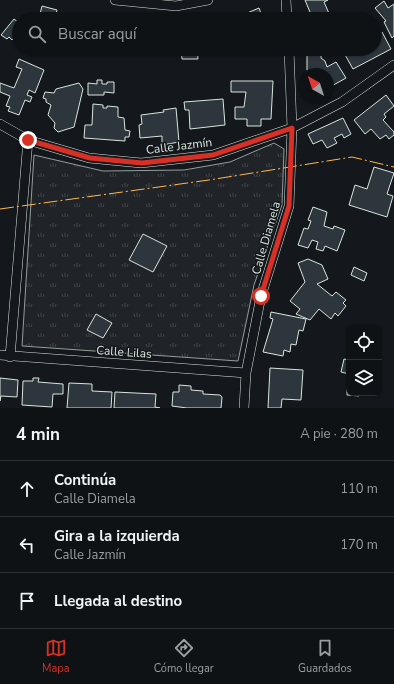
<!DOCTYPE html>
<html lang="es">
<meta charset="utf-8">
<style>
:root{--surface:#0f1215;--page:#181b1e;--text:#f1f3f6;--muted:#9b9ea0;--line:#2f3234;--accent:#d93025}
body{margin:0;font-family:"Nunito Sans",sans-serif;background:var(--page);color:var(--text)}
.controls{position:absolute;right:12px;bottom:12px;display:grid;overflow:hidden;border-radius:8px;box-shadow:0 1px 3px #0004}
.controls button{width:36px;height:36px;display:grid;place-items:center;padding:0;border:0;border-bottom:1px solid var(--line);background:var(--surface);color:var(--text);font:20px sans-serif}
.compass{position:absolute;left:298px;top:68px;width:36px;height:36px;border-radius:50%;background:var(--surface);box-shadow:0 1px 3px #0004;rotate:321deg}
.stop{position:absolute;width:12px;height:12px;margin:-9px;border:3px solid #d93025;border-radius:50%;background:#fff}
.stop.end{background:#d93025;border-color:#fff;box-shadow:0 1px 4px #0008}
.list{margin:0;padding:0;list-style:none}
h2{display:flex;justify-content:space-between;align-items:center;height:52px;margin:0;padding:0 16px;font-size:17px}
h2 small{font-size:13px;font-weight:400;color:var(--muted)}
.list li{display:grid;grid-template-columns:26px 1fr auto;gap:12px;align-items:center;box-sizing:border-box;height:56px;padding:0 16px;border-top:1px solid var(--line)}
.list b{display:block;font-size:15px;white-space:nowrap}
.list p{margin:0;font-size:13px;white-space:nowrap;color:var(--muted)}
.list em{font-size:13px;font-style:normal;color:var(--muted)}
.icon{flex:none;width:22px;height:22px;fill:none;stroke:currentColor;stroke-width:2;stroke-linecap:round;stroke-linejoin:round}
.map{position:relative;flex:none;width:394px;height:408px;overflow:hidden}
.search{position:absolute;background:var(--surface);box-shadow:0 1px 3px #0004;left:12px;right:12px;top:12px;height:44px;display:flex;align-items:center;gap:10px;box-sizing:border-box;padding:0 14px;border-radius:22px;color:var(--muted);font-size:15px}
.sheet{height:220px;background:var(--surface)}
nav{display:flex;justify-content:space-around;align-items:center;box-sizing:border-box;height:56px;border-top:1px solid var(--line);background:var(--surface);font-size:11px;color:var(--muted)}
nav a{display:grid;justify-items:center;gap:2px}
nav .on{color:var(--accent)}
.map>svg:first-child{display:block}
</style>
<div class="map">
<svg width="394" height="408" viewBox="0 0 394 408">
<defs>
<pattern id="park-tufts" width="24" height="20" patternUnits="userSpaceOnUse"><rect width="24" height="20" fill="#202428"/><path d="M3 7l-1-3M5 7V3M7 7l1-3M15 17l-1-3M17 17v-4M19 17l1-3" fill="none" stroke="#404447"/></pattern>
</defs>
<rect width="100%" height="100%" fill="#14181c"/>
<path fill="url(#park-tufts)" stroke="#939e99" d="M274,143L284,149L282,205L254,285L238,361L22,346L34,155L103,171L184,170L230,162Z"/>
<path fill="#2c363c" stroke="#d8e6dc" d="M305,0H328L324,2L331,18L321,19L319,14L312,17Z
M384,1L388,8L394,4V36L392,38L384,22L386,21L375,8Z
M42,6L57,10L55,19H34L36,13L40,14Z
M259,8L263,19H233Z
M14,19L19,23L13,33L16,35L12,40L9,37L7,39L1,35Z
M382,32L391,49L353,69L344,53L347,51L346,49H375V35Z
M181,49H201H197L198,59H182Z
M307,49H321V58L325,61L327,67L336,62L346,78L328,88V74H310L307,70Z
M19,59L44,70L35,93L29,90L27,95L32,97L30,102L25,100L19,115L8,111L10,107L6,106L10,96L0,92V83L14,88L22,69L16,67Z
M97,80H102V84H107V82H114V93L104,92V95H88V83L97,84Z
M231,81H273L271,119H261V126H247V119H235V107H244L246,92H231Z
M79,83L83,89L74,127L58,132L54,128L55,123L48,115L51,105L46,102V99L43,98L45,92L54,93L56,89Z
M386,95L394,106L384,114L386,117L383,120L394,132V135L389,139L386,135L380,139L371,129L365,134L354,120Z
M223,99L225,125L190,129L189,110H185L184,102Z
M93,104L103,105V108H107V106L118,107V117L124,118L125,130L130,131L129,137H125V141L84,138L85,125H92Z
M176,108L179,142L162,145V136L140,138L139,125L142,124L141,115L164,112L163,110Z
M343,118L351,134L344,138L342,134L334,138L337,143L327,148L322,140L313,144L308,134Z
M374,167L394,173L387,194L393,196L387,217L349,205L355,185L367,189Z
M313,207L327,212L324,226L333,229L334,226L345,230L337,251L325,246L323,251L316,249L318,242L312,240L308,248L298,245L304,228L308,229L311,221L308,220Z
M143,234L167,246L153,272L129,260Z
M308,259L322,265L328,279L317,284L332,296L336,292L346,300L343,303L346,306L338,316L335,313L331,319L319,309L310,320L296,314L300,309L290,301L305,282L298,263Z
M354,267L367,273L364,281L351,275Z
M271,312L306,319L303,331L299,330L296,345L291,344L290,352L284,350L283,356L263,352L273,319L270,318Z
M96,314L112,323L103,338L87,330Z
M344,359L349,360V374L341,372Z
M270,368L303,370L301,400L282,399L281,408H268Z
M0,378L18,380L17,397L1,396L0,401Z
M33,378H39L38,382L63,384V394H53L52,407L22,405L23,381H33Z
M69,383L92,384V391L112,392L111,408H67Z
M347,383H349V393H359V396L347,395Z
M179,385L191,386V390L203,391V394L220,395L222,397L221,408H187L172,406L173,392H179Z
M115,392L156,394L155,407L160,408H114Z"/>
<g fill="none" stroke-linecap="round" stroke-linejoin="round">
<defs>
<path id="street" d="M115,0L176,6L208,0
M286,0L287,19
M0,124L28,140L89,158L141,163L213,155L292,128L342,102L394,65
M0,355L246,373
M10,357L28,140
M244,408L246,373L261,296L289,206L292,128L289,49"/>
</defs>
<use href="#street" stroke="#d8e6dc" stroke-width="10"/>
<use href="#street" stroke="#14181c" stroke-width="9"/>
<path stroke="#ffb74d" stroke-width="1" stroke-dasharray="14 3 2 3" stroke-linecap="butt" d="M0,209L209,180L352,157L394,167"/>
</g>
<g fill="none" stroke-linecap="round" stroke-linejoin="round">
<path stroke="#d93025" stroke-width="5" d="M28,140L90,158L142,163L213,155L292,128L289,206L261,296"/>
</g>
<g text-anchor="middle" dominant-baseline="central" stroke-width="3" stroke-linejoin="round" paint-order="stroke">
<g font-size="12" fill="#d8e6dc" stroke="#14181c">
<text transform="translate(179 146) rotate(-7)">Calle Jazmín</text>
<text transform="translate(266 238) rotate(-74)">Calle Diamela</text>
<text transform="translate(124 352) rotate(4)">Calle Lilas</text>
</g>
</g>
</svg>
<div class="controls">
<button><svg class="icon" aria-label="locate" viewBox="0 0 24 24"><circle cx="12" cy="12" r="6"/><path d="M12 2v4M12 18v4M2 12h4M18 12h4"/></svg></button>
<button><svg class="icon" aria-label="layers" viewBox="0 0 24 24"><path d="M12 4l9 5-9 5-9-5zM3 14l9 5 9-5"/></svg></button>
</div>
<svg class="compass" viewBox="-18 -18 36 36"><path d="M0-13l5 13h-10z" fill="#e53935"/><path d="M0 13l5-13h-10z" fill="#9b9ea0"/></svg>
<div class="stop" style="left:261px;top:296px"></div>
<div class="stop end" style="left:28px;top:140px"></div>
<div class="search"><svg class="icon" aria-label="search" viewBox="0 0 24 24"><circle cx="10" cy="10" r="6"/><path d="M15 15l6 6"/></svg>Buscar aquí</div>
</div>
<section class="sheet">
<h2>4 min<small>A pie · 280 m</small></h2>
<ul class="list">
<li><svg class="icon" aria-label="ahead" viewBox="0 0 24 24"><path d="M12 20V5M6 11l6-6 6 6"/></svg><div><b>Continúa</b><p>Calle Diamela</p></div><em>110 m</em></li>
<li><svg class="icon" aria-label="left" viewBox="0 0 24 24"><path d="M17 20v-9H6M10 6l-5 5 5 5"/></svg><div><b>Gira a la izquierda</b><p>Calle Jazmín</p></div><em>170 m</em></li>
<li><svg class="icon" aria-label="arrive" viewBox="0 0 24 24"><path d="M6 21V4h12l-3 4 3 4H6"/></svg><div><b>Llegada al destino</b></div></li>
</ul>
</section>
<nav>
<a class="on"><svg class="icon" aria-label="map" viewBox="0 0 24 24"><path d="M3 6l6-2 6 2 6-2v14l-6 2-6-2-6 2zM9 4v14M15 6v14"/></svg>Mapa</a>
<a><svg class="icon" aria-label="directions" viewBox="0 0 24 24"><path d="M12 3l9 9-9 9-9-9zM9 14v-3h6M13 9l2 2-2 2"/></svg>Cómo llegar</a>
<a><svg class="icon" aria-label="saved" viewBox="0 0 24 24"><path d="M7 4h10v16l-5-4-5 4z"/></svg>Guardados</a>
</nav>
